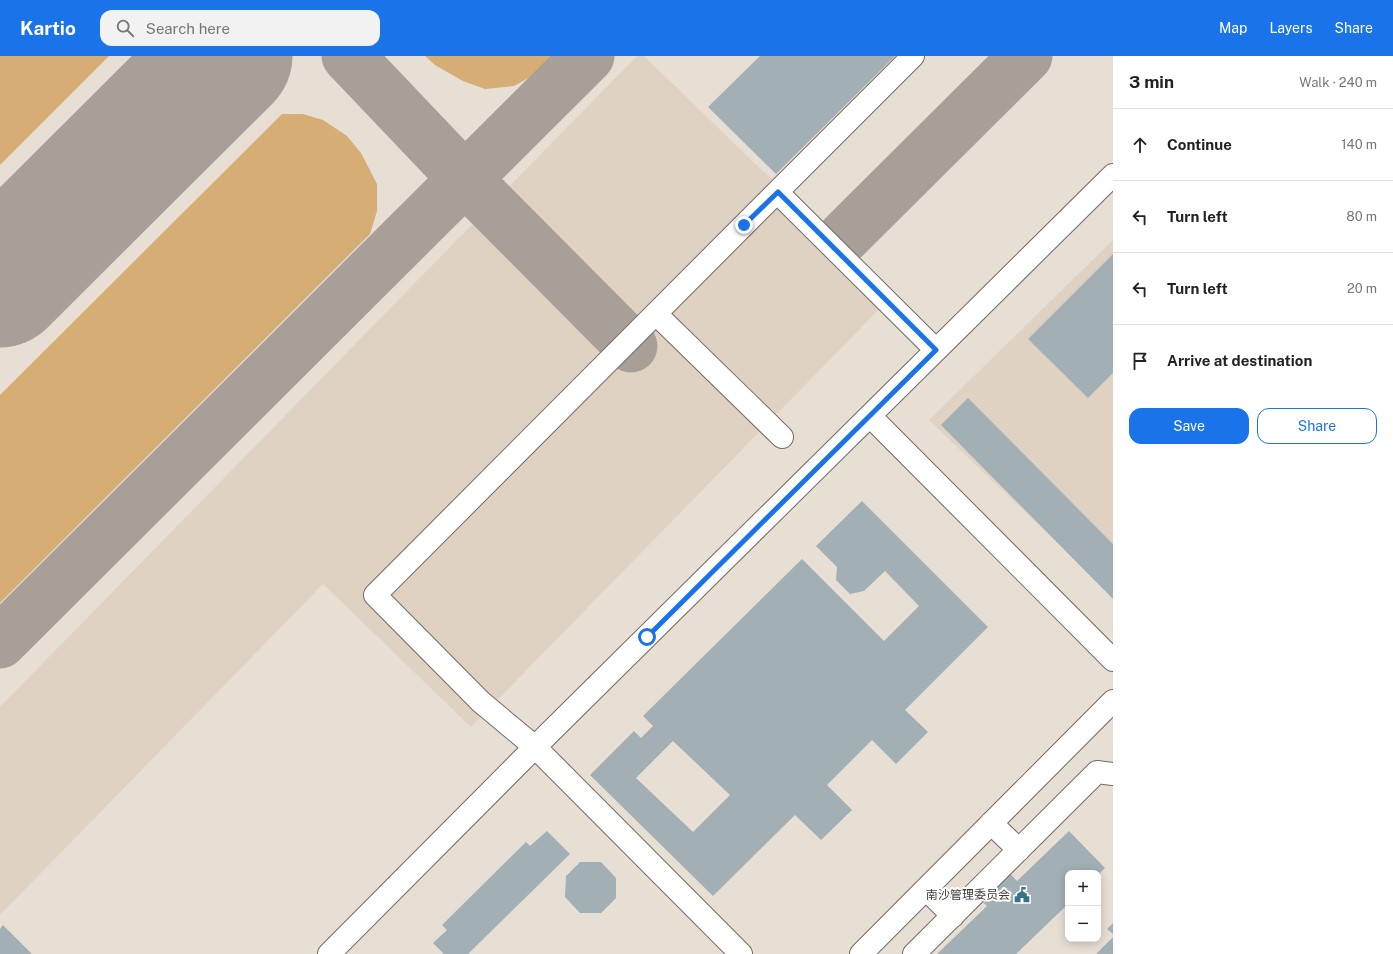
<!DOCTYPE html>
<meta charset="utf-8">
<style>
:root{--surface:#fff;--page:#f2f2f2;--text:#222;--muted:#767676;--line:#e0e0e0;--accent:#1a73e8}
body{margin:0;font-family:"Public Sans","Noto Sans SC",sans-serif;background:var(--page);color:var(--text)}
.controls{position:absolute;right:12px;bottom:12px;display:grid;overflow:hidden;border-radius:8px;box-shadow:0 2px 10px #0003}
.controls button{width:36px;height:36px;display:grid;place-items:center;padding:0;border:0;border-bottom:1px solid var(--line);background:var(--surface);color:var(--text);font:20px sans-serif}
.stop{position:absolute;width:12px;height:12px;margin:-9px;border:3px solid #1a73e8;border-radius:50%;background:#fff}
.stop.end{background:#1a73e8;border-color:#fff;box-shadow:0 1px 4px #0008}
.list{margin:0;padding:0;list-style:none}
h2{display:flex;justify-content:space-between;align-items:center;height:52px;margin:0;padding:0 16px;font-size:17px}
h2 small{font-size:13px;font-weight:400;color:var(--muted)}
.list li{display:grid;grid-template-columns:26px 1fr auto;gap:12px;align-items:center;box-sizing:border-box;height:72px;padding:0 16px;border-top:1px solid var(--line)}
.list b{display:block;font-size:15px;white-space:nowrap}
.list em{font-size:13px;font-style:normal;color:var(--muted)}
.actions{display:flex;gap:8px;padding:12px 16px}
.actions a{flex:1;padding:9px 0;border:1px solid var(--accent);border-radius:12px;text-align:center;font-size:14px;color:var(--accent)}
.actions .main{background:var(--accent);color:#fff}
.icon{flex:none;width:22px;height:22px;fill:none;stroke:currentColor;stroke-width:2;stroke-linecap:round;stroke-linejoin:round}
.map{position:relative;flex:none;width:1113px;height:898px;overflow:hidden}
header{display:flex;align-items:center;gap:24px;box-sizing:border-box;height:56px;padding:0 20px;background:var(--accent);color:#fff}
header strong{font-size:19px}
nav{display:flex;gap:22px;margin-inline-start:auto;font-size:14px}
.search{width:280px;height:36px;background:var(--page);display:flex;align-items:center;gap:10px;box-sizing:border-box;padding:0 14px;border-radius:12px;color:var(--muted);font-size:15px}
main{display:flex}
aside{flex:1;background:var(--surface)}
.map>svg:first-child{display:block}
</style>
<header>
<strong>Kartio</strong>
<div class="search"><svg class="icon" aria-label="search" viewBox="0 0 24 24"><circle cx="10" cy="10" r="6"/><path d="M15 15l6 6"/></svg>Search here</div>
<nav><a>Map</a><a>Layers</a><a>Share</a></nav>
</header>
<main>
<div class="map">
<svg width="1113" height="898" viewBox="0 0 1113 898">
<rect width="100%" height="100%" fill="#e7ded4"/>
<path fill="#e0d2c2" d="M637,0H644L892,240L471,671L323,528L0,859V651Z
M1113,184V540L929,364Z"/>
<path fill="#d6ad75" d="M0,0H109L0,109Z
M425,0H553L537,17L514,30L485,33L463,25L435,9Z
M282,58H303L323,64L347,80L361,97L377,128V155L370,178L0,547V339Z"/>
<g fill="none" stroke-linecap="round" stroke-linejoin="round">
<path stroke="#a8a098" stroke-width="53" d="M348,0L465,123L631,290
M844,181L1026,0
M0,586L588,0"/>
<path stroke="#a8a098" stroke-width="133" d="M0,225L226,0"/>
</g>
<path fill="#a2afb5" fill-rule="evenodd" d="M760,0H895L776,118L708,51Z
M1113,198V317L1088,342L1028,283Z
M968,342L1113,488V543L941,369Z
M862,445L988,571L905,654L928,676L896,708L872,684L827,729L852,754L821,784L795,759L713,840L590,719L634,675L641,682L653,670L643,660L802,503L884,585L919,550L885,515L864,535L850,538L836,524L837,511L816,490ZM673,685L730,739L693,776L636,722Z
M547,775L570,798L468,898H444L433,887L447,874L442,869L526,786L530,790Z
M1069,775L1105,812L1098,819V817H1068V848L1016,898H937L987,850L968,831L997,804L1017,825Z
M580,806H601L616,822V842L601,857H580L565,841L566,820Z
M1113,867V878L1107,873Z
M3,869L32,898H0V873Z
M1113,881V898H1096Z"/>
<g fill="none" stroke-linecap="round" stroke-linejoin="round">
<defs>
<path id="minor" d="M777,136L913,0
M656,258L782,381
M870,360L1113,604
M991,767L1019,794
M926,833L953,860
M329,898L535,691L1113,119
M741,898L535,691L481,646L375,539L777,136L936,294
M861,898L1113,645
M914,898L1097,716L1113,718"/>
</defs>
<use href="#minor" stroke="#726b62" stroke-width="24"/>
<use href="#minor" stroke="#fff" stroke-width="22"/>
</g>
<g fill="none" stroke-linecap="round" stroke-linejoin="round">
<path stroke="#1a73e8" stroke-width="5" d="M647,581L936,294L778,136L744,169"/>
</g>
<defs>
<symbol id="civic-bare" viewBox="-9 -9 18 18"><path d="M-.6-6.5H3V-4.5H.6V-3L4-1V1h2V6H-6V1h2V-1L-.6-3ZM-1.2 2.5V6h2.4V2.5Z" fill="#37738a" stroke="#fff" stroke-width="2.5" paint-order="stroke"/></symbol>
</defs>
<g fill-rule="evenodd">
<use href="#civic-bare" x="1011" y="828" width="22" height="22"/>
</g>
<g text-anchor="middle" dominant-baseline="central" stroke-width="4" stroke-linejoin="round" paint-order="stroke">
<g font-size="12" fill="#3f3b37" stroke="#fff" text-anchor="end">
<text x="1010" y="839">南沙管理委员会</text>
</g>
</g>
</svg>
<div class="controls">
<button>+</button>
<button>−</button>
</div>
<div class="stop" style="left:647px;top:581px"></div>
<div class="stop end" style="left:744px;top:169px"></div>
</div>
<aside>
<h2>3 min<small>Walk · 240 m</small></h2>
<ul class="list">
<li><svg class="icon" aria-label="ahead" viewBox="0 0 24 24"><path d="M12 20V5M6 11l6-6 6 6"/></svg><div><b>Continue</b></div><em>140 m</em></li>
<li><svg class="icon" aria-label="left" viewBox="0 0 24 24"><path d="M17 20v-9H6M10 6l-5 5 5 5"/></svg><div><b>Turn left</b></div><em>80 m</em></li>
<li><svg class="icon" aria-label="left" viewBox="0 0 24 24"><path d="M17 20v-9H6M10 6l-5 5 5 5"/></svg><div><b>Turn left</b></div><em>20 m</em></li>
<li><svg class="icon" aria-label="arrive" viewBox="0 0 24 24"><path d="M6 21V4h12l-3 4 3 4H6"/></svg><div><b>Arrive at destination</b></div></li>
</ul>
<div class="actions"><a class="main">Save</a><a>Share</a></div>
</aside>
</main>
